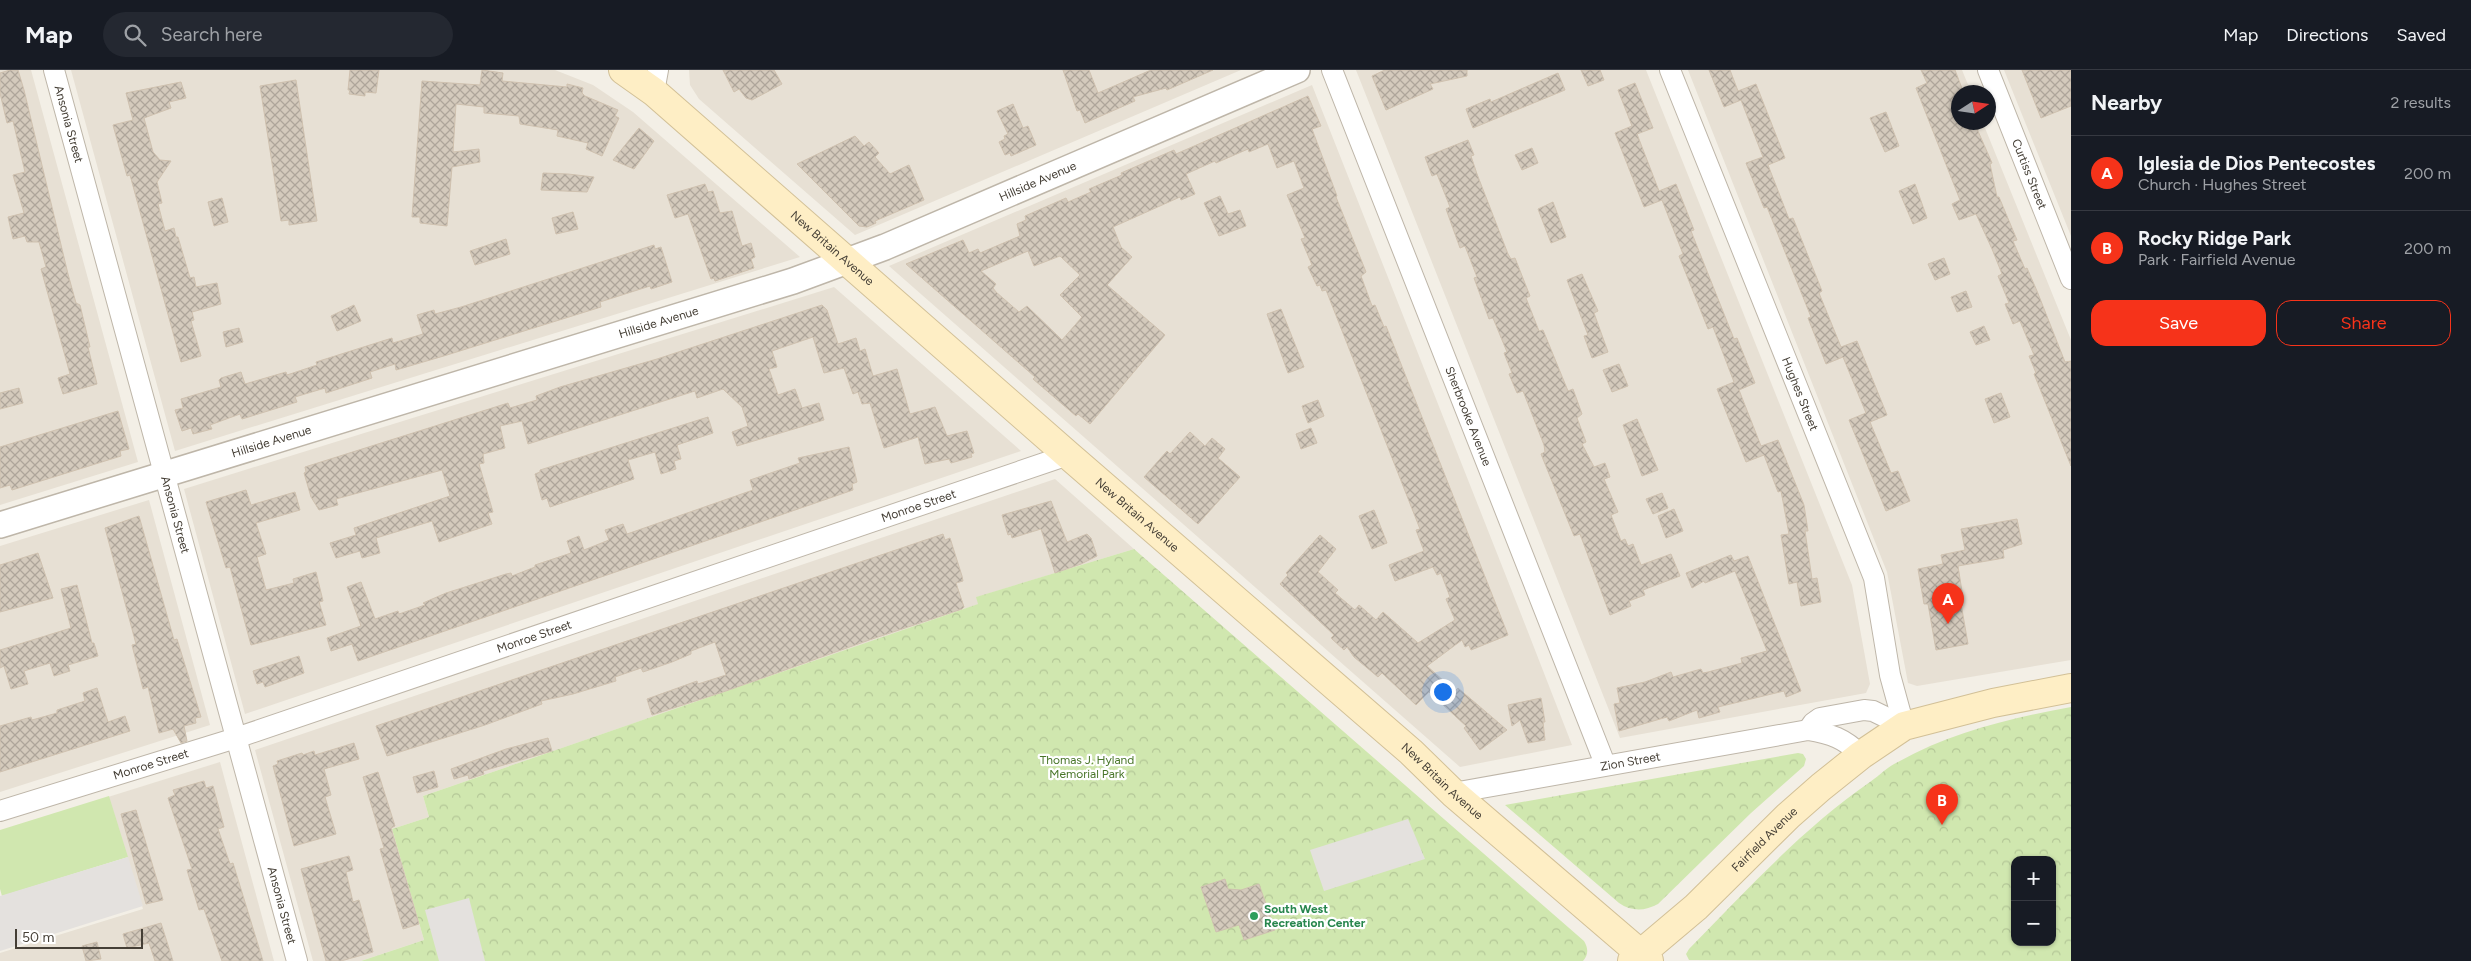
<!DOCTYPE html>
<meta charset="utf-8">
<style>
:root{--surface:#171b24;--page:#242831;--text:#f1f3f6;--muted:#9ea1a6;--line:#363941;--accent:#f6331a}
body{margin:0;font-family:Figtree,sans-serif;background:var(--page);color:var(--text)}
.controls{position:absolute;right:15px;bottom:15px;display:grid;overflow:hidden;border-radius:10px;box-shadow:0 1px 4px #0004}
.controls button{width:45px;height:45px;display:grid;place-items:center;padding:0;border:0;border-bottom:1px solid var(--line);background:var(--surface);color:var(--text);font:25px sans-serif}
.compass{position:absolute;left:1951px;top:15px;width:45px;height:45px;border-radius:50%;background:var(--surface);box-shadow:0 1px 4px #0004;rotate:78deg}
.scale{position:absolute;left:15px;bottom:12px;width:128px;box-sizing:border-box;padding-left:5px;border:2px solid #453f36;border-top:0;font-size:14px;line-height:18px;white-space:nowrap;color:#453f36;-webkit-text-stroke:4px #fff;paint-order:stroke}
.you{position:absolute;left:1442px;top:621px;width:18px;height:18px;margin:-12px;border:4px solid #fff;border-radius:50%;background:#1a73e8;box-shadow:0 0 0 8px #1a73e833}
.badge{display:grid;place-items:center;width:32px;height:32px;border-radius:50%;background:var(--accent);color:#fff;font-size:16px;font-weight:700}
.pin{position:absolute;translate:-50% -41px;filter:drop-shadow(0 1px 2px #0008)}
.pin::after{content:'';position:absolute;top:26px;width:18px;height:15px;background:inherit;clip-path:polygon(0 0,100% 0,50% 100%)}
.list{margin:0;padding:0;list-style:none}
h2{display:flex;justify-content:space-between;align-items:center;height:65px;margin:0;padding:0 20px;font-size:21px}
h2 small{font-size:16px;font-weight:400;color:var(--muted)}
.list li{display:grid;grid-template-columns:32px 1fr auto;gap:15px;align-items:center;box-sizing:border-box;height:75px;padding:0 20px;border-top:1px solid var(--line)}
.list b{display:block;font-size:19px;white-space:nowrap}
.list p{margin:0;font-size:16px;white-space:nowrap;color:var(--muted)}
.list em{font-size:16px;font-style:normal;color:var(--muted)}
.actions{display:flex;gap:10px;padding:15px 20px}
.actions a{flex:1;padding:11px 0;border:1px solid var(--accent);border-radius:15px;text-align:center;font-size:18px;color:var(--accent)}
.actions .main{background:var(--accent);color:#fff}
.icon{flex:none;width:28px;height:28px;fill:none;stroke:currentColor;stroke-width:2;stroke-linecap:round;stroke-linejoin:round}
.map{position:relative;flex:none;width:2071px;height:891px;overflow:hidden}
header{display:flex;align-items:center;gap:30px;box-sizing:border-box;height:70px;padding:0 25px;background:var(--surface);border-bottom:1px solid var(--line)}
header strong{font-size:24px}
nav{display:flex;gap:28px;margin-inline-start:auto;font-size:18px}
.search{width:350px;height:45px;background:var(--page);display:flex;align-items:center;gap:12px;box-sizing:border-box;padding:0 18px;border-radius:28px;color:var(--muted);font-size:19px}
main{display:flex}
aside{flex:1;background:var(--surface)}
.map>svg:first-child{display:block}
</style>
<header>
<strong>Map</strong>
<div class="search"><svg class="icon" aria-label="search" viewBox="0 0 24 24"><circle cx="10" cy="10" r="6"/><path d="M15 15l6 6"/></svg>Search here</div>
<nav><a>Map</a><a>Directions</a><a>Saved</a></nav>
</header>
<main>
<div class="map">
<svg width="2071" height="891" viewBox="0 0 2071 891">
<defs>
<pattern id="park-crowns" width="20" height="18" patternUnits="userSpaceOnUse" patternTransform="scale(1.25)"><rect width="20" height="18" fill="#d0e7af"/><path d="M2 6a3 3 0 1 1 6 0M12 15a3 3 0 1 1 6 0" fill="none" stroke="#b4c797"/></pattern>
<pattern id="building-cross-hatch" width="8" height="8" patternUnits="userSpaceOnUse" patternTransform="scale(1.25)"><rect width="8" height="8" fill="#d4cabc"/><path d="M0 0l8 8M0 8l8-8" fill="none" stroke="#aea59a"/></pattern>
</defs>
<rect width="100%" height="100%" fill="#f3efe6"/>
<path fill="#e7e0d4" d="M0,0H31L138,392L0,435Z
M71,0H555L593,15L633,42L800,187L175,381Z
M689,0H1241L855,165L699,29L690,15Z
M1356,0H1646L1852,515L1870,614L1866,623L1620,668Z
M1688,0H1962L1971,22H1958V52L1983,53L2071,270V590L1917,616L1908,613L1887,502Z
M2004,0H2071V166Z
M1312,15L1519,539L1572,675L1460,697L889,196Z
M834,217L1021,381L245,644L184,419Z
M1055,409L1134,479L977,527L979,534L423,726L429,747L392,759L424,870L361,891H313L255,680Z
M149,430L210,655L0,722V476Z
M220,692L274,891H0V883L143,839L108,727Z"/>
<path fill="#d0e7af" d="M109,726L128,787L2,826L0,819V760Z"/>
<path fill="url(#park-crowns)" fill-rule="evenodd" d="M1134,479L1584,871C1588,878 1589,884 1583,891H361L424,870L392,759L429,747L423,726L978,534L976,527Z
M2071,637V891L1689,890L1686,884L1689,879C1747,820 1802,759 1870,712C1880,705 1887,697 1898,692C1952,662 2011,648 2071,637ZM2015,790H2052V872H2015Z
M1798,683L1803,684L1806,689L1804,696L1751,743L1658,834C1645,841 1632,842 1619,833L1505,735Z"/>
<path fill="#e4e1de" d="M1408,749L1425,789L1324,821L1310,780Z
M128,787L143,836L0,881V826Z
M469,828L485,891H439L425,840Z"/>
<path fill="url(#building-cross-hatch)" stroke="#cfc1af" fill-rule="evenodd" d="M10,0H18L24,20L68,204L76,233L80,235L90,277H88L97,314L63,324L58,308L70,304L41,199L46,197L39,172H27L25,166L13,169L8,147L24,143L13,105L25,102L13,51L7,53L0,23V3Z
M350,0H379L376,23L365,22V26L349,24L350,20H348Z
M482,0L503,3L502,11L567,17V14L583,18L582,23L585,26L618,40L615,46L619,48L602,86L586,79L588,73L557,66L558,60L520,54L519,46L484,43V37L456,34L453,82L479,79L480,92L452,97L447,156L420,153V147H412L422,11L480,15Z
M723,0H774L782,14L752,30L746,28L739,19L734,22Z
M1063,0H1089L1098,23L1151,0H1213L1167,20L1166,18L1133,27L1135,31L1085,53L1080,40L1077,41Z
M1385,0H1467V6L1430,14L1433,19L1386,40L1372,6Z
M1581,0H1600L1604,10L1588,16Z
M1709,0H1730L1738,21L1756,14L1785,88L1768,95L1789,149L1793,148L1822,221L1819,223L1841,277L1857,271L1887,345L1870,352L1891,403L1898,401L1910,431L1886,441L1849,350L1866,343L1843,287L1826,294L1808,248L1811,247L1767,137L1764,138L1746,93L1763,87L1741,30L1724,37Z
M1921,0H1955L1963,21L1958,22V52H1974L1992,93L1990,94L1997,127H1999L2017,170L2013,171L2025,199L2027,198L2037,221L2065,292L2071,291V396L2034,304L2036,303L2029,286L2034,285L2020,251L2013,254L2005,234L2009,233L1998,206L2002,204L1992,179L1976,144L1959,150L1952,134L1960,130L1916,18L1927,13Z
M2022,0H2071V36L2041,48Z
M1558,3L1565,20L1473,58L1466,39L1490,29L1491,32Z
M296,10L317,151L289,155V150L281,151L260,16Z
M181,12L186,28L169,32L171,38L144,48L153,82L160,90L171,91L157,112L162,133L158,134L165,161L174,158L176,167H178L190,208L194,207L196,217L217,213L221,234L192,242L194,250L191,251L201,286L181,292L130,105L127,106L113,55L133,50L126,23Z
M1635,13L1653,58L1637,64L1659,121L1676,114L1694,160L1691,161L1734,269L1737,268L1755,313L1739,320L1761,376L1778,370L1804,435L1808,461H1805L1812,509L1817,508L1821,532L1801,536L1797,512L1789,514L1781,465L1789,464L1781,421L1778,422L1764,385L1746,392L1717,319L1734,312L1713,257L1708,259L1679,186L1683,184L1662,130L1644,137L1615,63L1632,56L1618,20Z
M1308,26L1321,56L1312,59L1337,126L1336,127L1366,202L1361,206L1372,236L1375,235L1384,257L1386,256L1508,565L1471,580L1469,575L1465,577L1462,570L1427,596L1455,621L1458,618L1507,660L1480,680L1464,658L1466,656L1429,622L1416,635L1382,603L1378,607L1354,587L1347,577L1344,580L1331,568L1334,565L1280,514L1288,505L1286,503L1320,465L1336,479L1318,502L1338,520L1335,523L1355,540L1359,535L1376,550L1383,542L1418,573L1455,550L1446,529L1450,527L1441,503L1437,505L1433,497L1395,511L1389,495L1424,481L1416,460L1420,459L1326,220L1322,221L1320,215L1317,216L1308,197L1312,195L1301,169L1305,168L1287,125L1304,118L1294,91L1277,98L1268,74L1249,82L1248,79L1216,93L1215,91L1186,104L1195,124L1181,130L1180,127L1113,157L1121,177L1132,187L1107,215L1165,265L1090,354L1078,344L1076,346L1033,309L1035,307L906,194L963,170L969,183L978,179L980,183L1020,166L1017,154L1026,150L1025,146L1066,128L1068,132L1091,122L1089,119L1122,105L1121,103L1174,80L1176,84ZM1028,181L1034,196L1060,186L1080,205L1060,225L1082,247L1062,270L1027,236L1019,242L996,222L993,218L996,214L981,201Z
M1013,34L1023,58L1028,56L1036,75L1011,86L1010,83L1005,85L999,72L1005,69L1004,66L1008,64L997,41Z
M1886,42L1899,76L1885,82L1870,48Z
M639,58L654,71L634,99L613,90Z
M855,66L864,76L869,72L879,83L875,87L890,104L909,95L924,130L875,151L876,153L867,157L859,156L797,94Z
M1468,70L1474,85L1471,86L1477,104L1508,184L1511,189L1515,188L1530,226L1526,228L1539,261L1543,260L1568,321L1573,319L1582,344L1577,348L1586,372L1582,374L1594,397L1605,393L1610,407L1604,409L1618,442L1611,445L1621,471L1625,469L1628,476L1633,474L1641,495L1671,484L1680,506L1643,520L1645,525L1629,531L1631,536L1610,545L1580,464L1574,466L1541,384L1545,382L1544,375L1523,321L1517,323L1509,304L1512,303L1504,283L1507,282L1493,248L1489,249L1474,208L1477,207L1465,176L1460,178L1446,139L1450,137L1437,104L1432,106L1425,87Z
M1532,78L1538,93L1522,100L1515,85Z
M543,103L568,104L594,107L587,122L541,120Z
M705,114L708,122L713,121L720,143L732,141L742,176L751,173L755,187L751,189L754,198L715,211L714,208L711,209L688,144L675,148L667,125Z
M1915,114L1927,148L1913,154L1899,121Z
M1220,126L1228,144L1240,140L1246,156L1219,166L1204,133Z
M222,128L228,152L214,156L208,132Z
M1553,132L1566,167L1551,173L1538,139Z
M573,142L578,159L556,164L552,148Z
M506,169L510,184L475,195L470,181Z
M654,175L655,179L661,177L672,212L651,219L650,216L600,232L601,237L447,285L396,300L395,294L370,302L372,308L326,323L325,318L295,327L297,332L242,349L240,344L210,355L212,359L193,364L191,358L182,361L175,340L183,338L181,329L221,317L219,310L221,308L241,302L245,314L286,302L287,305L317,295L316,292L392,268L393,273L423,264L417,245L434,240L435,244L461,237Z
M1944,188L1950,204L1935,210L1928,194Z
M1582,204L1598,241L1594,243L1608,282L1592,288L1584,266L1588,265L1567,210Z
M1966,221L1972,237L1957,242L1951,227Z
M354,235L361,251L337,261L331,246Z
M822,235L827,240L838,274L856,268L860,281L865,279L873,306L897,299L910,344L935,337L947,366L967,361L974,383L971,384L972,387L951,393L949,389L925,394L918,367L884,378L870,333L862,334L858,322L853,324L844,298L824,303L813,267L772,281L777,297L769,299L778,325L795,319L802,338L819,333L824,350L737,376L732,362L748,356L742,337L723,319L697,328L695,321L528,374L522,351L500,356L505,378L483,384L484,393L479,394L493,442L488,443L492,454L439,472L432,451L376,468L380,483L362,488L360,481L336,488L330,473L356,465L354,458L450,426L442,400L336,429L338,435L319,440L311,427L304,403L306,402L305,397L508,333L510,338L537,330L536,326L560,317L657,289Z
M1281,239L1304,297L1288,303L1267,244Z
M1984,256L1990,270L1976,275L1970,262Z
M239,258L243,272L226,277L223,262Z
M1619,294L1628,316L1612,322L1603,300Z
M19,318L23,333L0,339V323Z
M2001,323L2010,347L1994,353L1985,329Z
M1318,330L1324,346L1308,353L1302,336Z
M118,341L129,379L120,381L121,386L12,420L10,415L0,418V377Z
M708,347L713,363L677,375L681,389L674,391L676,399L661,404L655,382L628,390L634,409L550,437L547,428L542,430L535,404L540,402V400Z
M1637,349L1658,400L1642,406L1623,355Z
M1311,358L1317,373L1301,379L1296,364Z
M1190,362L1205,376L1212,368L1225,379L1218,388L1240,407L1198,454L1144,407L1167,381L1170,384Z
M849,377L857,412L852,414L853,420L358,591L352,574L331,581L327,568L361,556L347,517L361,512L375,549L398,541L399,544L425,535L423,533L446,523L506,504L511,503L512,506L535,497V495L571,483L567,471L579,466L584,480L609,470L605,460L623,454L627,464L670,449L753,420L750,410L800,393L798,388Z
M246,420L251,435L295,422L300,440L256,453L266,484L257,487L266,520L294,513L293,509L316,502L323,531L319,532L326,555L251,575L230,497L226,498L206,432Z
M1662,423L1668,438L1653,444L1646,429Z
M1051,431L1067,472L1087,464L1091,468L1097,486L1081,494L1055,503L1041,459L1012,468L1011,464L1008,465L1002,445Z
M1674,439L1683,461L1666,468L1658,446Z
M1374,440L1387,473L1372,479L1359,446Z
M139,446L174,570L177,569L201,647L195,648L196,653L184,656L187,671L181,673L173,659L159,663L148,617L143,619L132,575L136,574L105,458Z
M2017,449L2022,474L2003,480L2004,488L1958,496L1963,528H1960L1968,574L1936,580L1928,534H1924L1918,499L1943,494L1941,485L1965,480L1961,459Z
M943,464L945,470L950,468L962,506L963,511L956,513L964,537L962,539L872,569L726,621L652,645L647,629L697,611L698,614L726,605L715,572L691,581V584L672,592L643,602L641,598L615,607L616,611L573,624L541,631L542,634L485,655L387,686L376,656Z
M38,483L53,528L0,542V495Z
M1731,485L1734,491L1748,486L1801,621L1786,627L1784,621L1718,637L1720,642L1699,648L1697,640L1669,651L1667,647L1619,661L1614,634L1620,633L1617,618L1645,612L1671,602L1673,607L1701,599L1703,603L1708,602L1742,593L1741,588L1767,581L1735,501L1705,513L1704,511L1692,518L1686,503Z
M77,515L92,573H94L98,586L68,595L70,601L54,606L50,593L24,601L28,614L11,619L4,596L0,598V580L71,558L61,519Z
M299,586L304,603L265,617L263,612L257,614L253,601Z
M97,618L108,652L125,646L130,661L0,702V656L31,647L32,650L57,643V640L85,631L83,623Z
M1541,628L1545,652H1543L1545,670L1528,673L1520,650L1512,656L1508,635Z
M548,668L552,681L483,701L484,704L469,709L468,705L454,709L451,699L506,679Z
M354,673L359,689L324,699L331,725L325,727L336,764L294,776L273,696L278,694L277,691L302,683L303,685L314,681L315,685Z
M434,701L438,717L417,723L413,707Z
M378,702L395,756L391,758L419,854L403,859L380,779L384,778L363,707Z
M204,711L206,718L213,716L224,757L218,759L230,794L233,793L263,891H222L204,839L199,840L187,800L192,799L168,728L175,725L173,720Z
M136,740L163,830L146,834L121,744Z
M349,786L353,800L346,802L353,832L359,830L373,882L341,891H326L301,799Z
M1225,809L1228,819L1241,820L1259,814L1275,860L1244,870L1239,855L1216,862L1201,817Z
M161,853L173,891H155L149,873L127,878L123,864Z
M97,872L101,889L86,891L82,876Z"/>
<g fill="none" stroke-linecap="round" stroke-linejoin="round">
<defs>
<g id="minor">
<path id="s1" d="M54,0L297,891"/>
<path id="s2" d="M1332,0L1605,694"/>
<path id="s3" d="M1670,0L1874,508L1890,605L1904,656"/>
<path id="s4" d="M1988,0L2071,209"/>
<path d="M654,22L658,0"/>
<path d="M1808,660L1813,653L1820,648L1864,640L1873,641L1904,656"/>
<path id="s5" d="M1453,723L1808,660C1831,664 1844,668 1861,685"/>
<path id="s6" d="M0,741L236,668L1068,385"/>
</g>
<g id="tertiary">
<path id="s7" d="M0,455L793,211L885,177L1297,0"/>
</g>
<g id="secondary">
<path id="s8" d="M623,0L654,22L1068,385L1411,682L1453,723L1649,891"/>
<path id="s9" d="M1632,891L1696,837L1788,746L1821,717L1861,685L1904,656L1993,633L2071,618"/>
</g>
</defs>
<use href="#minor" stroke="#beb6a9" stroke-width="22"/>
<use href="#tertiary" stroke="#beb6a9" stroke-width="28"/>
<use href="#secondary" stroke="#d2c097" stroke-width="30"/>
<use href="#minor" stroke="#fff" stroke-width="20"/>
<use href="#tertiary" stroke="#fff" stroke-width="25"/>
<use href="#secondary" stroke="#feeec5" stroke-width="28"/>
</g>
<circle fill="#2e9e5b" stroke="#fff" stroke-width="2" cx="1254" cy="846" r="5"/>
<g text-anchor="middle" dominant-baseline="central" stroke-width="4.5" stroke-linejoin="round" paint-order="stroke">
<g font-size="12" fill="#453f36" stroke="#fff">
<text stroke="none"><textPath href="#s1" startOffset="56">Ansonia Street</textPath></text>
<text stroke="none"><textPath href="#s4" startOffset="112">Curtiss Street</textPath></text>
<text stroke="none"><textPath href="#s7" startOffset="1094">Hillside Avenue</textPath></text>
<text stroke="none"><textPath href="#s8" startOffset="275">New Britain Avenue</textPath></text>
<text stroke="none"><textPath href="#s7" startOffset="689">Hillside Avenue</textPath></text>
<text stroke="none"><textPath href="#s3" startOffset="349">Hughes Street</textPath></text>
<text stroke="none"><textPath href="#s2" startOffset="372">Sherbrooke Avenue</textPath></text>
<text stroke="none"><textPath href="#s7" startOffset="284">Hillside Avenue</textPath></text>
<text stroke="none"><textPath href="#s6" startOffset="968">Monroe Street</textPath></text>
<text stroke="none"><textPath href="#s1" startOffset="461">Ansonia Street</textPath></text>
<text stroke="none"><textPath href="#s8" startOffset="680">New Britain Avenue</textPath></text>
<text stroke="none"><textPath href="#s6" startOffset="562">Monroe Street</textPath></text>
<text stroke="none"><textPath href="#s5" startOffset="180">Zion Street</textPath></text>
<text stroke="none"><textPath href="#s6" startOffset="158">Monroe Street</textPath></text>
<text stroke="none"><textPath href="#s8" startOffset="1085">New Britain Avenue</textPath></text>
<text stroke="none"><textPath href="#s9" startOffset="180">Fairfield Avenue</textPath></text>
<text stroke="none"><textPath href="#s1" startOffset="866">Ansonia Street</textPath></text>
</g>
<g font-size="12" fill="#49762a" stroke="#fff">
<text x="1087" y="690">Thomas J. Hyland<tspan x="1087" dy="14">Memorial Park</tspan></text>
</g>
<g font-size="12" font-weight="bold" fill="#27864d" stroke="#fff" text-anchor="start">
<text x="1264" y="839">South West<tspan x="1264" dy="14">Recreation Center</tspan></text>
</g>
</g>
</svg>
<div class="controls">
<button>+</button>
<button>−</button>
</div>
<svg class="compass" viewBox="-18 -18 36 36"><path d="M0-13l5 13h-10z" fill="#e53935"/><path d="M0 13l5-13h-10z" fill="#9ea1a6"/></svg>
<div class="scale">50 m</div>
<div class="you"></div>
<div class="pin badge" style="left:1948px;top:554px">A</div>
<div class="pin badge" style="left:1942px;top:755px">B</div>
</div>
<aside>
<h2>Nearby<small>2 results</small></h2>
<ul class="list">
<li><span class="badge">A</span><div><b>Iglesia de Dios Pentecostes</b><p>Church · Hughes Street</p></div><em>200 m</em></li>
<li><span class="badge">B</span><div><b>Rocky Ridge Park</b><p>Park · Fairfield Avenue</p></div><em>200 m</em></li>
</ul>
<div class="actions"><a class="main">Save</a><a>Share</a></div>
</aside>
</main>
